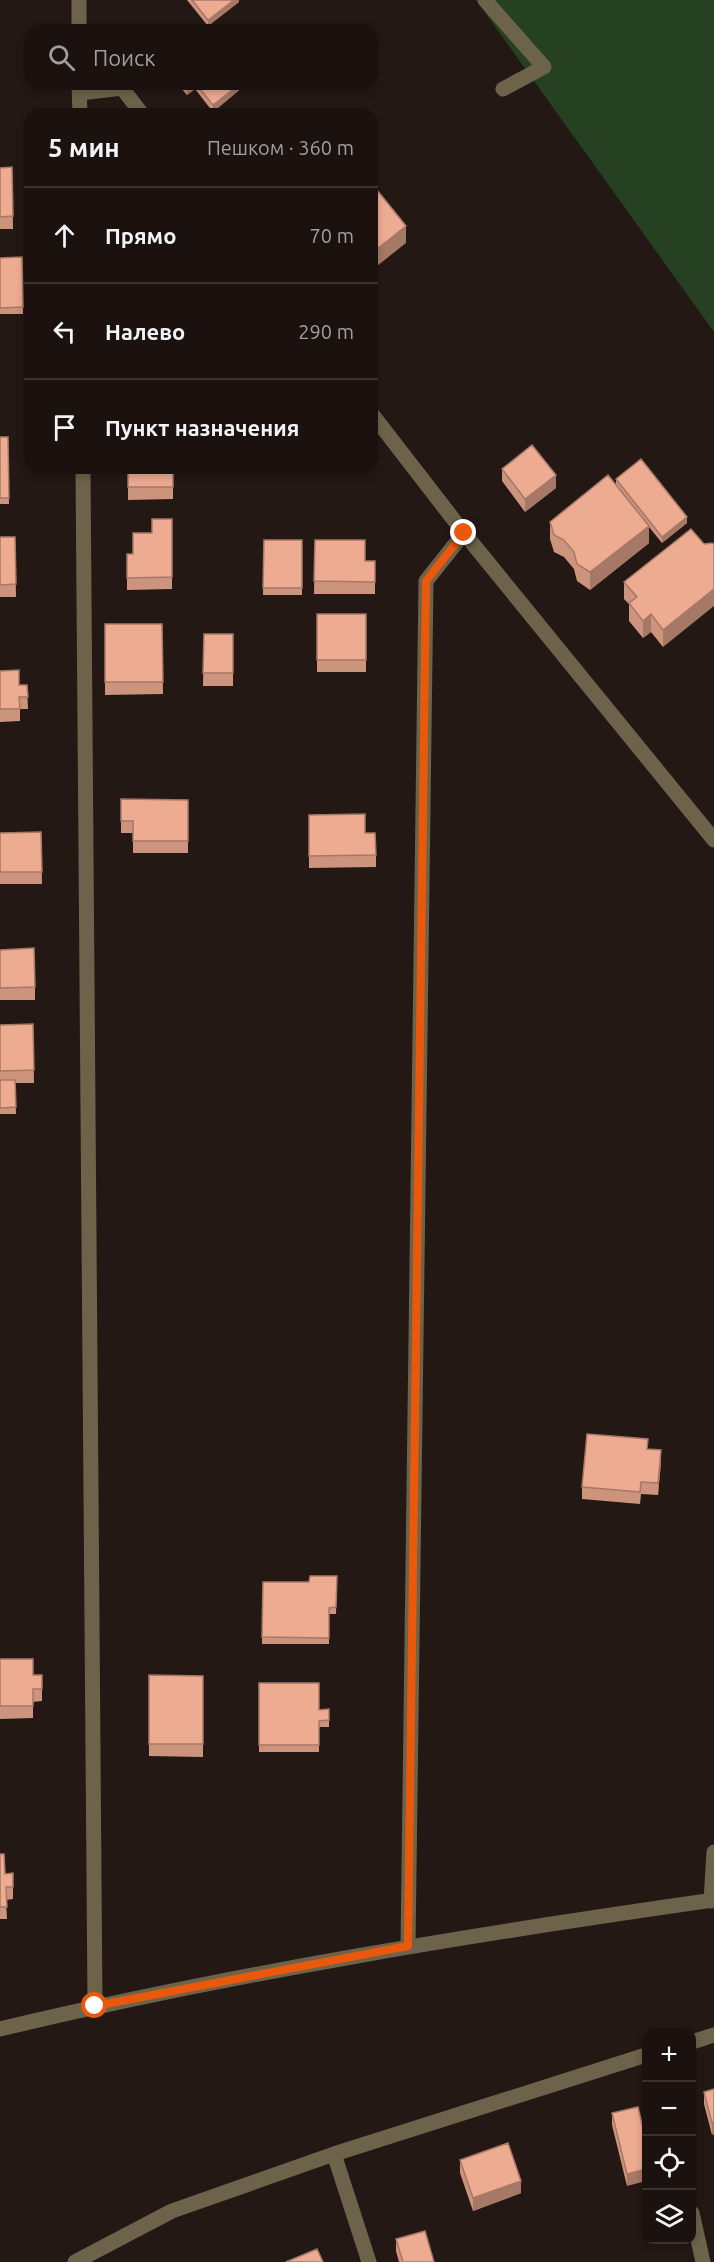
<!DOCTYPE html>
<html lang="ru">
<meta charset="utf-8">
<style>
:root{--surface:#1b120f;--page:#241b18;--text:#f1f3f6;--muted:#a09e9e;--line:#39322f}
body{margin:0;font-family:Ubuntu,sans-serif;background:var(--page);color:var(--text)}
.controls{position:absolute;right:18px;bottom:18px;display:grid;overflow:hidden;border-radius:12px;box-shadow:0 3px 9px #0003}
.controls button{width:54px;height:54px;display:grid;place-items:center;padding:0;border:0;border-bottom:2px solid var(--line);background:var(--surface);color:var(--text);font:30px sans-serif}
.stop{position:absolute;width:18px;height:18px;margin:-14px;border:4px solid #ea580c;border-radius:50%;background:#fff}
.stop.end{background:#ea580c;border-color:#fff;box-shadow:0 2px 6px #0008}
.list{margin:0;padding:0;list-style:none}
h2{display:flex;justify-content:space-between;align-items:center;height:78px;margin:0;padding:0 24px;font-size:26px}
h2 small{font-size:20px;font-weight:400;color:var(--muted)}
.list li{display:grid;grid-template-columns:39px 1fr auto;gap:18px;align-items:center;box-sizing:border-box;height:96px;padding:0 24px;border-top:2px solid var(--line)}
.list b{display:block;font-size:22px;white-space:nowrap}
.list em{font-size:20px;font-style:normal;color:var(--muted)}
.icon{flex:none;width:33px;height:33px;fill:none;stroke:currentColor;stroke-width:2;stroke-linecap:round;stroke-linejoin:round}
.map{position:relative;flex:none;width:714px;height:2262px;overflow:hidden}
.search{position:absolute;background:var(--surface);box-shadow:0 3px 9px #0003;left:24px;top:24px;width:354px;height:66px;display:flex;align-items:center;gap:15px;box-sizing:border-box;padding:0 21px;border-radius:18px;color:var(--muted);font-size:22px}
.panel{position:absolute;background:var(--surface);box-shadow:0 3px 9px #0003;left:24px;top:108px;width:354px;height:366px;border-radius:18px}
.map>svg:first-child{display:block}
</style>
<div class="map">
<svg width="714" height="2262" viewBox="0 0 714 2262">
<rect width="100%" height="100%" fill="#241814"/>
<path fill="#264122" d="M476,0H714V332Z"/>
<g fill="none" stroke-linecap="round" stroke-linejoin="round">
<path stroke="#6c634a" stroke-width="15" d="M79,0V30
M485,0L544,67L503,89
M79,84L80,114
M80,93L122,88L142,114
M372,414L464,533L714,840
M83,468L95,2006
M711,1901L714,1852
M408,1946L426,581L464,533
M0,2029C235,1973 475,1934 714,1900
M692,2042L714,2035
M334,2154L369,2262
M692,2213L703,2262
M75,2262L172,2211L334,2154L646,2055"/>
</g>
<path fill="#cc937d" d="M187,0H239V2L208,26Z
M180,84H244V86L213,112L195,89L187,95L180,87Z
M12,167L13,229H0V168Z
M22,257L23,314H0V258Z
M0,437H8L9,504H0Z
M128,468H173V499L128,500Z
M502,469L556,488L525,512L502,481Z
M616,479L687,523L662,543L649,527V543L590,590L577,581L574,569L564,557L554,552L550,539V522L616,484Z
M172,519V589L127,590V554H133Z
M691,529L663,647L651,632L643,638L629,621V604L624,599V582Z
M0,537H15L16,597H0Z
M264,540H302V595H263Z
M315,540L365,561H375V594H314Z
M317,614H366V672H317Z
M105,624H162L163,694L105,695Z
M204,634H233V686H203Z
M0,671L19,685H27L28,709H20V721L0,722Z
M121,799L188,800V853H133V833H121Z
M309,815L365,833L376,855V867L309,868Z
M41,832L42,884H0V833Z
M0,950L35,987V1000H0Z
M33,1024L34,1083H15L16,1114H0V1025Z
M648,1449L661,1462L658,1495L641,1494L640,1504L582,1499V1487Z
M337,1576L336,1614H329V1644H262L263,1582H309Z
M0,1659L33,1675H42V1701L33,1702V1718L0,1719Z
M149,1675L203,1676V1757L149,1756Z
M259,1683L319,1710L329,1709V1727H319V1752H259Z
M0,1854L5,1874L13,1873V1899L6,1900L7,1919H0Z
M714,2089L712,2135L704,2104V2092Z
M612,2113L646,2141L627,2186L612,2125Z
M460,2160L521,2193L473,2211L460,2173Z
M396,2239L434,2262H399L396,2251Z"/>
<path fill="#a67866" d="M234,0H239V2L208,26V20Z
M192,84H195V89L187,95V88Z
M240,84H244V86L213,112V105Z
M406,226V243L372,270V253Z
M556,475V488L525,512V499Z
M687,517V523L662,543V537Z
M649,526V543L590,590V572Z
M714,589V606L663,647V630Z
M651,614V632L643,638V621Z
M661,1450V1462L658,1495V1483Z
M714,2122V2134L712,2135V2123Z
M646,2169V2181L627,2186V2174Z
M521,2181V2193L473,2211V2198Z"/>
<path fill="#edab91" stroke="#a67866" stroke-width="1.5" d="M192,0H234L208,20Z
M183,84H192L187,88Z
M196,84H240L213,105Z
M12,167L13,216L0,217V168Z
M377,190L406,226L372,253V194Z
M22,257L23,307L0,308V258Z
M0,437H8L9,498H0Z
M532,445L556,475L525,499L502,469Z
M641,459L687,517L662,537L616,479Z
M128,468H173V487H128Z
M608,475L649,526L590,572L577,564L574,552L564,540L554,535L550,522Z
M152,519H172V577L127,578V554H133V533H152Z
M691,529L704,544L712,543L714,544V589L663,630L651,614L643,621L629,603L637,597L624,582Z
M0,537H15L16,584L0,585Z
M264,540H302V588H263Z
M315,540H365V561H375V582L314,581Z
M317,614H366V660H317Z
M105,624H162L163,682H105Z
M204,634H233V673H203Z
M19,670V685H27L28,697H19L20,709H0V671Z
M121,799L188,800V841H133V821H121Z
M365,814V833H375L376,855L309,856V815Z
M41,832L42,872H0V833Z
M34,948L35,987L0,988V950Z
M33,1024L34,1070L0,1071V1025Z
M0,1080H15L16,1107L0,1108Z
M587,1434L648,1439L647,1449L661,1450L658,1483L641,1482L640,1492L582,1487Z
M310,1576H337L336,1607L329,1608V1638L262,1637L263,1582H309Z
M0,1659H33V1675H42V1689H33V1706H0Z
M149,1675L203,1676V1744H149Z
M259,1683H319V1710L329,1709V1720L319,1721V1745H259Z
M0,1854H4L5,1874L13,1873V1887H6L7,1907H0Z
M714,2089V2122L712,2123L704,2092Z
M638,2107L646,2141V2169L627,2174L612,2113Z
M508,2143L521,2181L473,2198L460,2160Z
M425,2231L434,2262H403L396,2239Z
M317,2249L323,2262H286Z"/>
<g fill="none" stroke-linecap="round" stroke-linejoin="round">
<path stroke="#ea580c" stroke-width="8" d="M95,2006L408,1946L426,581L464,533"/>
</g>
</svg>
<div class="controls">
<button>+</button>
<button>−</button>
<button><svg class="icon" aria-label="locate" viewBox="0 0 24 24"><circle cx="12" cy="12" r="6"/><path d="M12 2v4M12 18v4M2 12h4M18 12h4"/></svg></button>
<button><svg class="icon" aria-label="layers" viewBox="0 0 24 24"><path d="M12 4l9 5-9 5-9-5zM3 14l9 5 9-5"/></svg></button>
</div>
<div class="stop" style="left:95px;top:2006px"></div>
<div class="stop end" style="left:464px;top:533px"></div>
<div class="search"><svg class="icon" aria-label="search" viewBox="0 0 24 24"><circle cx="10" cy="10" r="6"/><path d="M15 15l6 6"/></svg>Поиск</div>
<section class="panel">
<h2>5 мин<small>Пешком · 360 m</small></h2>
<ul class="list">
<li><svg class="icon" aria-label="ahead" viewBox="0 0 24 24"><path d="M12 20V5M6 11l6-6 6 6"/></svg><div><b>Прямо</b></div><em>70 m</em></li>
<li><svg class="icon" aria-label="left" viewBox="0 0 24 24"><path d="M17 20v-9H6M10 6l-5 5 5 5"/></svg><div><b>Налево</b></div><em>290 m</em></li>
<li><svg class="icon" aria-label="arrive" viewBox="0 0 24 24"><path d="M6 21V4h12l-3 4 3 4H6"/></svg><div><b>Пункт назначения</b></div></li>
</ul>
</section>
</div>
